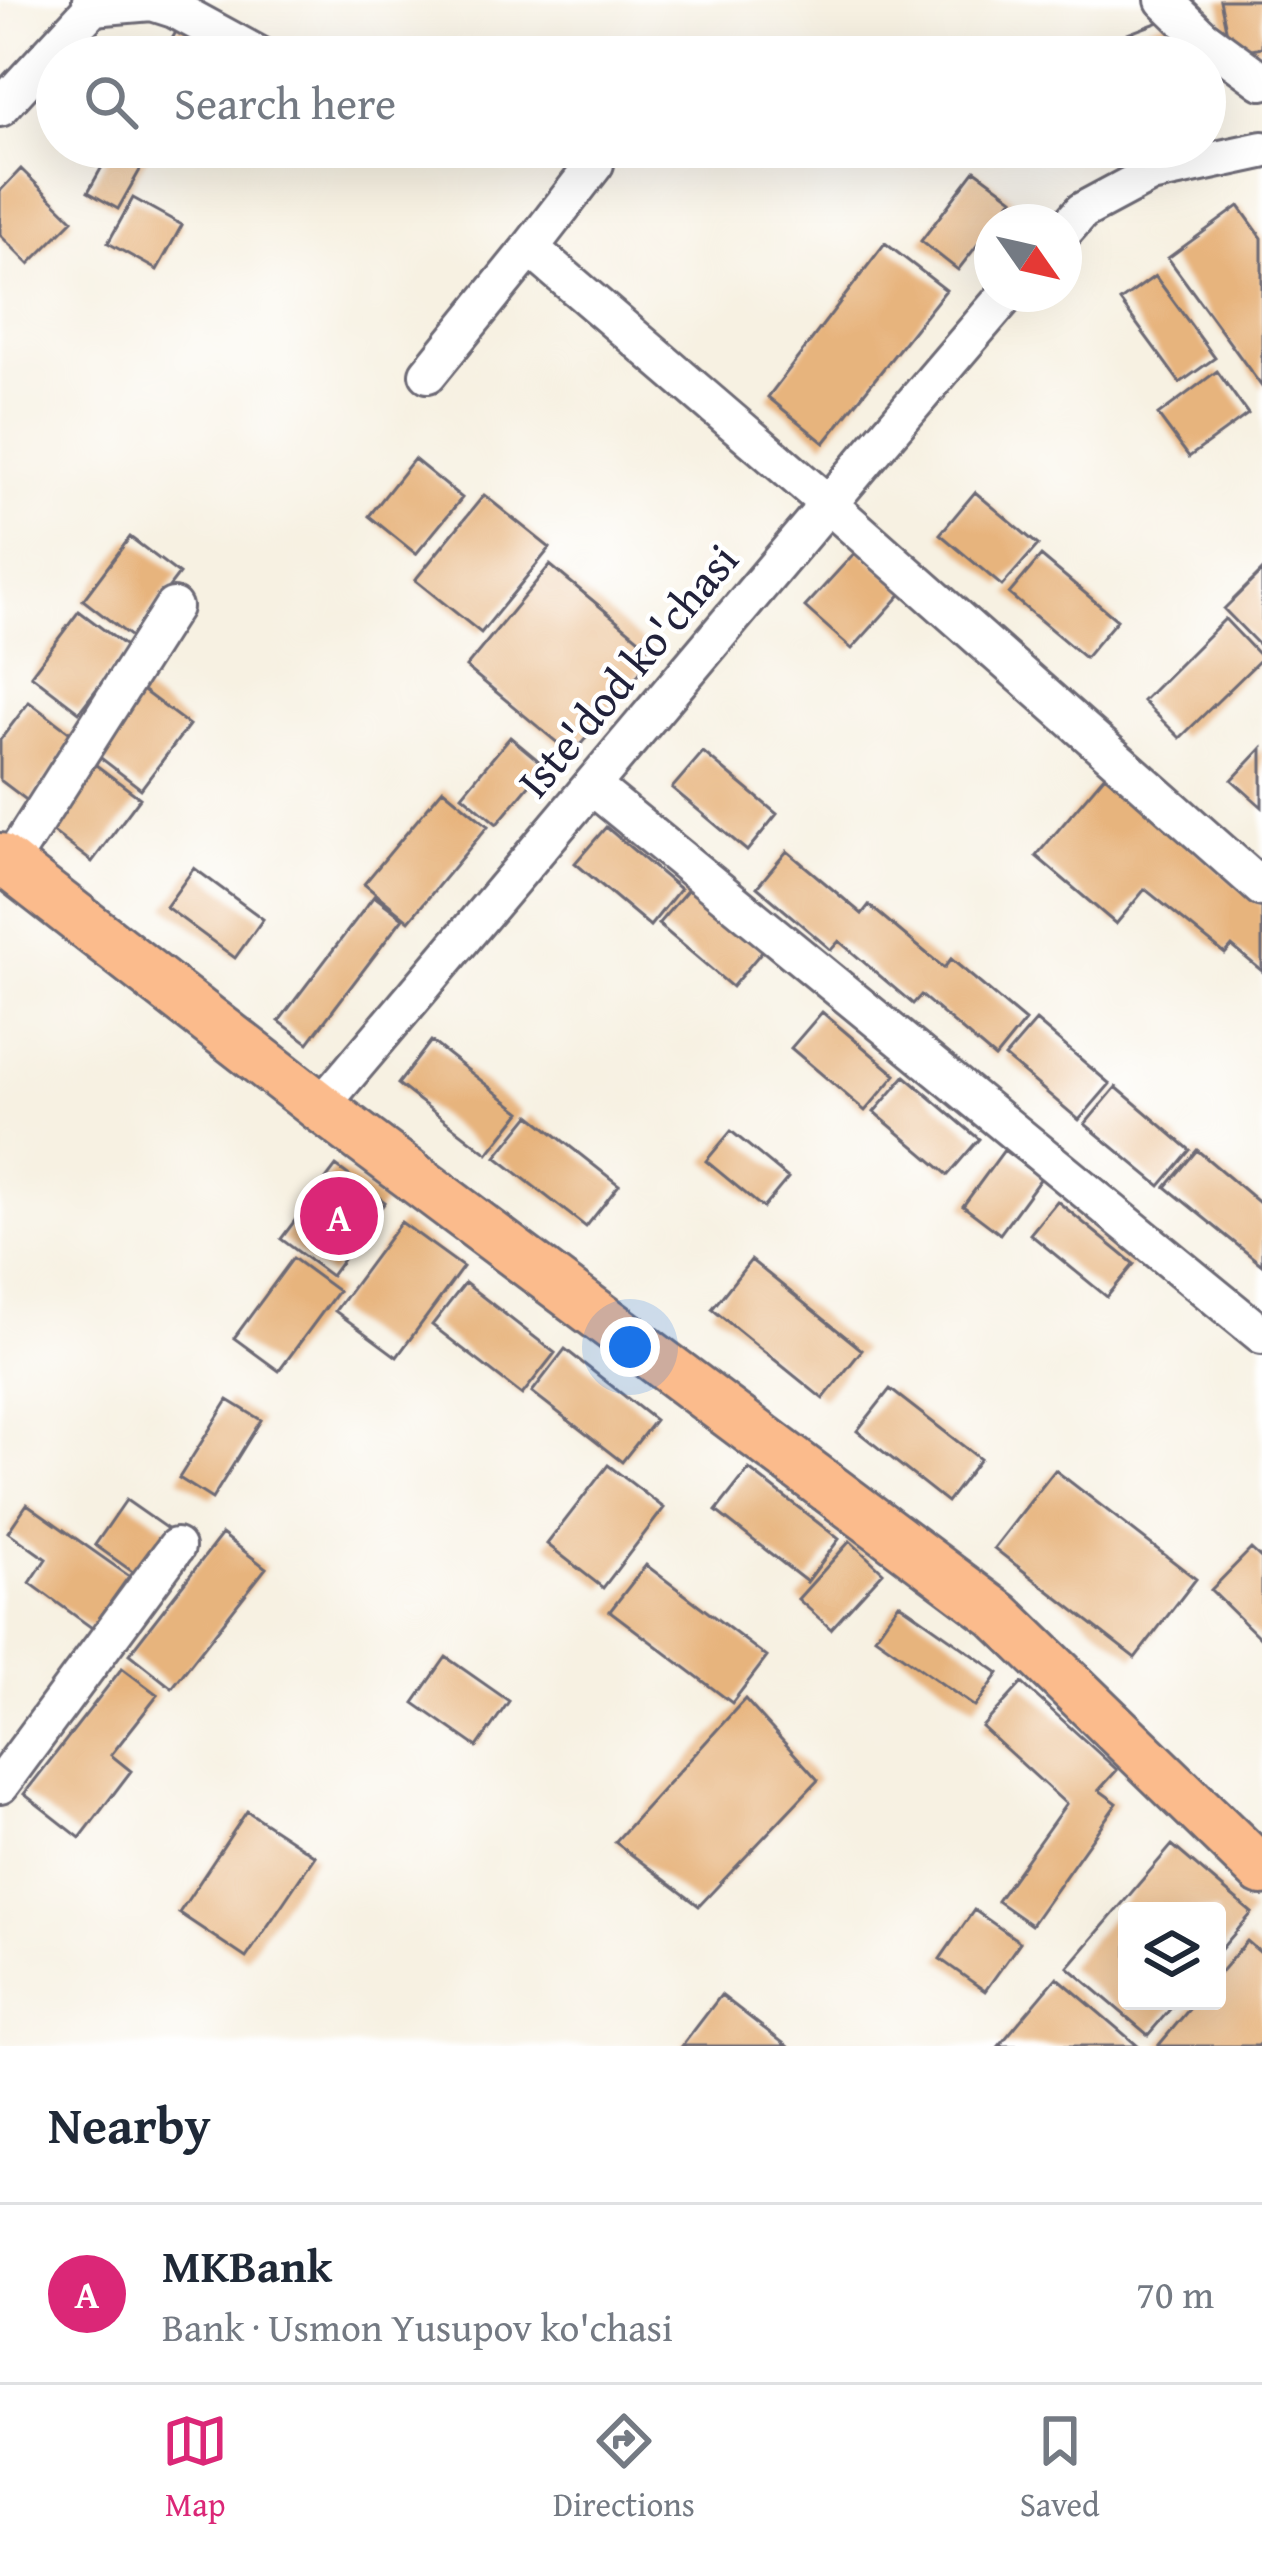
<!DOCTYPE html>
<meta charset="utf-8">
<style>
:root{--surface:#fff;--page:#f6f6f7;--text:#1f2937;--muted:#747a83;--line:#e0e1e3;--accent:#db2777}
body{margin:0;font-family:"Gentium Book Plus",serif;background:var(--page);color:var(--text)}
.controls{position:absolute;right:36px;bottom:36px;display:grid;overflow:hidden;border-radius:12px;box-shadow:0 12px 48px #0002}
.controls button{width:108px;height:108px;display:grid;place-items:center;padding:0;border:0;border-bottom:3px solid var(--line);background:var(--surface);color:var(--text);font:60px sans-serif}
.compass{position:absolute;left:974px;top:204px;width:108px;height:108px;border-radius:50%;background:var(--surface);box-shadow:0 12px 48px #0002;rotate:124deg}
.you{position:absolute;left:630px;top:1347px;width:42px;height:42px;margin:-30px;border:9px solid #fff;border-radius:50%;background:#1a73e8;box-shadow:0 0 0 18px #1a73e833}
.badge{display:grid;place-items:center;width:78px;height:78px;border-radius:50%;background:var(--accent);color:#fff;font-size:39px;font-weight:700}
.pin{position:absolute;translate:-50% -50%;border:6px solid #fff;box-shadow:0 3px 12px #0006}
.list{margin:0;padding:0;list-style:none}
h2{display:flex;justify-content:space-between;align-items:center;height:156px;margin:0;padding:0 48px;font-size:51px}
h2 small{font-size:39px;font-weight:400;color:var(--muted)}
.list li{display:grid;grid-template-columns:78px 1fr auto;gap:36px;align-items:center;box-sizing:border-box;height:180px;padding:0 48px;border-top:3px solid var(--line)}
.list b{display:block;font-size:45px;white-space:nowrap}
.list p{margin:0;font-size:39px;white-space:nowrap;color:var(--muted)}
.list em{font-size:39px;font-style:normal;color:var(--muted)}
.icon{flex:none;width:66px;height:66px;fill:none;stroke:currentColor;stroke-width:2;stroke-linecap:round;stroke-linejoin:round}
.map{position:relative;flex:none;width:1262px;height:2046px;overflow:hidden}
.search{position:absolute;background:var(--surface);box-shadow:0 12px 48px #0002;left:36px;right:36px;top:36px;height:132px;display:flex;align-items:center;gap:30px;box-sizing:border-box;padding:0 42px;border-radius:66px;color:var(--muted);font-size:45px}
.sheet{height:336px;background:var(--surface)}
nav{display:flex;justify-content:space-around;align-items:center;box-sizing:border-box;height:168px;border-top:3px solid var(--line);background:var(--surface);font-size:33px;color:var(--muted)}
nav a{display:grid;justify-items:center;gap:6px}
nav .on{color:var(--accent)}
.map>svg:first-child{display:block}
</style>
<div class="map">
<svg width="1262" height="2046" viewBox="0 0 1262 2046">
<rect width="100%" height="100%" fill="#fff"/>
<filter id="ink" filterUnits="userSpaceOnUse"><feTurbulence type="fractalNoise" baseFrequency=".00833" numOctaves="2"/><feDisplacementMap in="SourceGraphic" scale="24" xChannelSelector="R" yChannelSelector="G"/><feConvolveMatrix kernelMatrix="1 2 1 2 8 2 1 2 1" color-interpolation-filters="sRGB"/></filter>
<filter id="wash" filterUnits="userSpaceOnUse"><feTurbulence type="fractalNoise" baseFrequency=".004" numOctaves="4" result="noise"/><feDisplacementMap in="SourceGraphic" scale="48" xChannelSelector="R" yChannelSelector="G"/><feGaussianBlur stdDeviation="2.7" result="paint"/><feColorMatrix in="noise" values="0 0 0 0 0 0 0 0 0 0 0 0 0 0 0 0 0 1.4 0 .05"/><feComposite in="paint" operator="in"/></filter>
<g filter="url(#wash)">
<rect width="100%" height="100%" fill="#f7f1e2"/>
<g id="blocks">
<path fill="#e7b47d" d="M1220,0H1262V47L1231,53Z
M1175,16L1191,57H1103L1098,45Z
M182,21L218,40L209,57H162Z
M113,147H153L118,209L88,192Z
M21,169L73,220L29,264L0,235V191Z
M975,170L1013,198L995,222H992V226L958,270L921,241Z
M133,198L182,225L157,270L108,243Z
M1239,206L1262,238V387L1168,258Z
M885,243L946,290L824,443L768,397Z
M1155,276L1215,358L1180,383L1120,301Z
M1217,371L1248,414L1189,457L1158,415Z
M414,459L462,498L416,554L369,516Z
M975,492L1038,545L1002,586L940,534Z
M484,495L550,548L481,633L415,580Z
M130,537L179,574L131,637L83,600Z
M859,548L905,590L852,649L805,607Z
M1041,556L1117,620L1085,658L1009,594Z
M550,565L656,653L572,755L466,667Z
M1262,571V648L1224,609Z
M79,611L128,648L79,712L31,675Z
M1225,619L1262,658L1180,738L1143,701Z
M141,689L189,725L141,789L93,752Z
M29,702L77,738L29,802L0,780V740Z
M510,737L545,766L497,824L462,795Z
M1262,748V807L1232,780Z
M703,752L777,814L747,851L672,788Z
M92,762L140,798L92,862L44,825Z
M1105,775L1262,905V971L1232,946L1225,954L1145,889L1116,924L1036,856Z
M443,789L488,826L409,921L364,884Z
M606,827L680,889L650,926L575,863Z
M787,851L862,914L869,905L944,968L951,959L1025,1021L995,1058L921,995L913,1004L839,941L831,950L757,887Z
M194,868L263,919L235,958L166,907Z
M689,888L763,950L732,987L658,924Z
M374,896L403,918L308,1043L279,1021Z
M822,1012L896,1075L865,1111L791,1048Z
M1036,1021L1110,1084L1079,1120L1005,1057Z
M431,1041L521,1112L488,1154L398,1084Z
M905,1076L979,1139L948,1175L874,1112Z
M1116,1087L1190,1150L1160,1186L1085,1124Z
M530,1115L619,1185L586,1227L496,1157Z
M731,1131L788,1178L763,1208L706,1161Z
M1004,1150L1041,1178L1000,1234L963,1206Z
M1197,1150L1262,1205V1265L1166,1187Z
M336,1166L385,1202L331,1276L281,1239Z
M1057,1201L1134,1264L1107,1297L1030,1234Z
M401,1222L463,1267L397,1357L335,1311Z
M293,1258L338,1291L279,1371L234,1338Z
M751,1260L862,1350L823,1399L712,1309Z
M465,1283L555,1353L522,1395L432,1325Z
M565,1349L655,1420L622,1462L532,1392Z
M890,1389L980,1459L947,1502L857,1431Z
M228,1400L261,1420L212,1499L179,1478Z
M608,1465L664,1508L603,1588L547,1544Z
M749,1469L839,1539L807,1582L716,1511Z
M1055,1470L1196,1579L1135,1658L994,1548Z
M126,1500L169,1530L137,1575L95,1545Z
M27,1504L129,1576L92,1628L30,1583L46,1559L8,1532Z
M222,1534L266,1568L172,1688L129,1654Z
M850,1541L883,1572L831,1629L798,1599Z
M1251,1549L1262,1559V1640L1211,1590Z
M646,1565L767,1657L732,1703L610,1611Z
M899,1603L999,1673L975,1707L875,1637Z
M446,1657L509,1701L477,1747L414,1703Z
M122,1668L158,1695L111,1755L131,1771L80,1838L24,1794Z
M1022,1683L1117,1770L1099,1790L1117,1803L1031,1925L997,1901L1066,1804L982,1727Z
M745,1699L818,1780L699,1906L615,1842Z
M247,1811L315,1856L246,1958L179,1913Z
M1172,1845L1252,1913L1217,1954V1911H1127V2001H1177L1148,2035L1068,1967Z
M974,1910L1020,1942L985,1991L940,1959Z
M1247,1941L1262,1954V2042L1258,2046H1158L1196,2001H1217V1976Z
M1057,1977L1138,2046H999Z
M721,1995L787,2046H682Z"/>
</g>
</g>
<g filter="url(#ink)">
<use href="#blocks" fill-opacity="0" stroke="#6d6a75" stroke-width="3"/>
<g fill="none" stroke-linecap="round" stroke-linejoin="round">
<defs>
<path id="minor" d="M1164,0L1202,37L1262,81
M93,7L152,2L174,9L262,57
M0,108L93,7L91,0
M1064,231L1082,211L1151,174L1262,150
M530,248L595,164
M428,374L530,248L827,503L1262,888
M593,787L1262,1335
M9,864L173,607
M320,1107C550,837 776,563 1007,294
M0,1785L176,1547"/>
<path id="major" d="M0,858L320,1107L998,1615L1262,1871"/>
</defs>
<use href="#minor" stroke="#6d6a75" stroke-width="42"/>
<use href="#major" stroke="#6d6a75" stroke-width="54"/>
<use href="#minor" stroke="#fff" stroke-width="36"/>
<use href="#major" stroke="#fbbb8c" stroke-width="48"/>
</g>
</g>
<g text-anchor="middle" dominant-baseline="central" stroke-width="9" stroke-linejoin="round" paint-order="stroke">
<g font-size="45" fill="#22223b" stroke="#fff">
<text transform="translate(627 670) rotate(-50)">Iste'dod ko'chasi</text>
</g>
</g>
</svg>
<div class="controls">
<button><svg class="icon" aria-label="layers" viewBox="0 0 24 24"><path d="M12 4l9 5-9 5-9-5zM3 14l9 5 9-5"/></svg></button>
</div>
<svg class="compass" viewBox="-18 -18 36 36"><path d="M0-13l5 13h-10z" fill="#e53935"/><path d="M0 13l5-13h-10z" fill="#747a83"/></svg>
<div class="you"></div>
<div class="pin badge" style="left:339px;top:1216px">A</div>
<div class="search"><svg class="icon" aria-label="search" viewBox="0 0 24 24"><circle cx="10" cy="10" r="6"/><path d="M15 15l6 6"/></svg>Search here</div>
</div>
<section class="sheet">
<h2>Nearby<small></small></h2>
<ul class="list">
<li><span class="badge">A</span><div><b>MKBank</b><p>Bank · Usmon Yusupov ko'chasi</p></div><em>70 m</em></li>
</ul>
</section>
<nav>
<a class="on"><svg class="icon" aria-label="map" viewBox="0 0 24 24"><path d="M3 6l6-2 6 2 6-2v14l-6 2-6-2-6 2zM9 4v14M15 6v14"/></svg>Map</a>
<a><svg class="icon" aria-label="directions" viewBox="0 0 24 24"><path d="M12 3l9 9-9 9-9-9zM9 14v-3h6M13 9l2 2-2 2"/></svg>Directions</a>
<a><svg class="icon" aria-label="saved" viewBox="0 0 24 24"><path d="M7 4h10v16l-5-4-5 4z"/></svg>Saved</a>
</nav>
